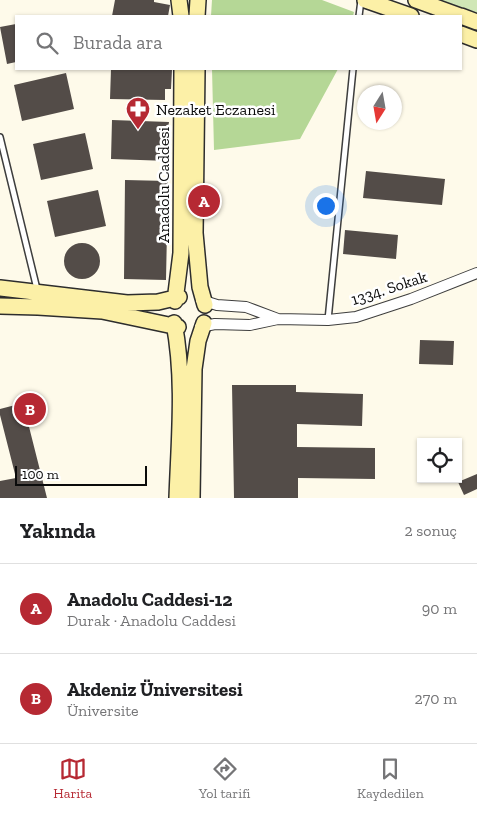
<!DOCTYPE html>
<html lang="tr">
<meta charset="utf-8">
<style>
:root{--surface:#fff;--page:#f6f6f6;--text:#202124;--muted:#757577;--line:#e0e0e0;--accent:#b62933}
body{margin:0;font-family:"Zilla Slab",serif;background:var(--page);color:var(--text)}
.controls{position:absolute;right:15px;bottom:15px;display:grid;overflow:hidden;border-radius:0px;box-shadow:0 1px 4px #0004}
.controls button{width:45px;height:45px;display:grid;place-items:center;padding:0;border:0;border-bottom:1px solid var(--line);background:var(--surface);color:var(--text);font:25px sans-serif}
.compass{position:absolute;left:357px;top:85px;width:45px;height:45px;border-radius:50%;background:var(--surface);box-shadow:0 1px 4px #0004;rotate:191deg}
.scale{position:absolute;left:15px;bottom:12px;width:132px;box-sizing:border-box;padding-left:5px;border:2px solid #0b0b0b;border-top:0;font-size:14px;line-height:18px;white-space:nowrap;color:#0b0b0b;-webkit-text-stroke:4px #fff;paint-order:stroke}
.you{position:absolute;left:325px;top:205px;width:18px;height:18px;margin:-12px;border:4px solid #fff;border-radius:50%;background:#1a73e8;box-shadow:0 0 0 8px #1a73e833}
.badge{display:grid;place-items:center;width:32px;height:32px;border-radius:50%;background:var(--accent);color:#fff;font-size:16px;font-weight:700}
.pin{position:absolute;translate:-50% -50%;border:2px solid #fff;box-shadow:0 1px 5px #0006}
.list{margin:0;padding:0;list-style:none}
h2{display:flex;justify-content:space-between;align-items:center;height:65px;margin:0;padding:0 20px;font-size:21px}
h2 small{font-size:16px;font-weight:400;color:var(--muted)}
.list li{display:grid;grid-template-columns:32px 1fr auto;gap:15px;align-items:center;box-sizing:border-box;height:90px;padding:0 20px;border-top:1px solid var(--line)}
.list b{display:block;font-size:19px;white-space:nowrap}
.list p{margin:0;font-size:16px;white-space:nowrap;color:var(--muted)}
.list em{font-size:16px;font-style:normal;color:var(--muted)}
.icon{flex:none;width:28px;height:28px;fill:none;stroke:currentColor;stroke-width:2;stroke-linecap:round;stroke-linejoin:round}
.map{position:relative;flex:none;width:477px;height:498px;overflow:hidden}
.search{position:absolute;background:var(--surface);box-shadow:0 1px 4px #0004;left:15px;right:15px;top:15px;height:55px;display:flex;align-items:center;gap:12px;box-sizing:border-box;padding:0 18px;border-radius:0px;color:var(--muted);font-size:19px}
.sheet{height:245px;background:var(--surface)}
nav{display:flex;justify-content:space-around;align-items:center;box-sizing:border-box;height:70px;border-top:1px solid var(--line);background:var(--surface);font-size:14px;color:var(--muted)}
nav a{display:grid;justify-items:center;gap:2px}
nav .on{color:var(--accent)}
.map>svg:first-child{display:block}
</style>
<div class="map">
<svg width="477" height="498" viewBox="0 0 477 498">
<rect width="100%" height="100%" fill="#fefaea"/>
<path fill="#d0e7b6" d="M416,0H477V22Z"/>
<path fill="#b5d796" d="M212,0H322L354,12L353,16H211Z
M212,69H338L300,139L214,150Z"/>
<path fill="#534c48" d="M115,0H154V2L170,5L168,16H112Z
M16,24V62L7,64L0,27Z
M111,69H168V70H172L171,89H165V100L110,99Z
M66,73L74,109L22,121L14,85Z
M112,120L169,122L168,129H170L169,161L111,159Z
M85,133L93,169L41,180L33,144Z
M366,171L445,179L442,205L363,198Z
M125,180L168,181L166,280L124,279Z
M98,190L106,226L55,237L47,201Z
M345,230L398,235L396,259L343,254Z
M64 261a18 18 0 1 1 36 0a18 18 0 1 1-36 0Z
M420,340L454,341L453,365L419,364Z
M232,385H296V392L363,394L362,426L297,424V447L375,448V479L298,478V498H234Z
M23,403L47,498H0V481L16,478L0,415V409Z
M477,474V489L464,495L458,482Z"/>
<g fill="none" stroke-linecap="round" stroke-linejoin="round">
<defs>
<path id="lane" d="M359,16L361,0
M0,137L37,289
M328,320L353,69"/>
<path id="street" d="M201,300L217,305L246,307L278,319
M200,327L215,324L250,325L278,319L328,320L356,317L411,299L477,273"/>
<path id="secondary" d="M179,0L181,16
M365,0L411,16
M416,0L460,16
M197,16L198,0
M461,16L477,22
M461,34L477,40
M197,69L195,233L200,287L205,305
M0,288L127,303L158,302L179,297
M175,301L181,253L182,69
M0,306L38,307L102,311L178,327
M174,323C185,380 179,440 177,498
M192,498L194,369L198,341L204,323"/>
</defs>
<use href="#lane" stroke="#3e3e3e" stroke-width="8"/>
<use href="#street" stroke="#3e3e3e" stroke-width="12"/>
<use href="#secondary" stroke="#2d2d2d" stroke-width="18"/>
<use href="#lane" stroke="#fff" stroke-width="5"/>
<use href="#street" stroke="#fff" stroke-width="10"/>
<use href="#secondary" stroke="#fcf0a7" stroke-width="15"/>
</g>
<defs>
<symbol id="pharmacy-pin" viewBox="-11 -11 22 30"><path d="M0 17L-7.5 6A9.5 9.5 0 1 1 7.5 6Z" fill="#b62933" stroke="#fff"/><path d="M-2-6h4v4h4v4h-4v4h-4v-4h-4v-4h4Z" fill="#fff"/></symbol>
</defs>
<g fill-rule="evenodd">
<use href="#pharmacy-pin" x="124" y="95" width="28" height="38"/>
</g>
<g text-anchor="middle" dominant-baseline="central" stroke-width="5" stroke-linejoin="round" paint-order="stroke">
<g font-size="16" fill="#0b0b0b" stroke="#fff" text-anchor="start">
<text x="156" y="109">Nezaket Eczanesi</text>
</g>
<g font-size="16" fill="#0b0b0b" stroke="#fff">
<text transform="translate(163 185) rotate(-90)">Anadolu Caddesi</text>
<text transform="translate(389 288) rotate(-18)">1334. Sokak</text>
</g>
</g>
</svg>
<div class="controls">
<button><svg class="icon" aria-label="locate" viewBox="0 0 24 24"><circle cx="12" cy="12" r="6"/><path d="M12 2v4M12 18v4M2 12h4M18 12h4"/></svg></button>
</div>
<svg class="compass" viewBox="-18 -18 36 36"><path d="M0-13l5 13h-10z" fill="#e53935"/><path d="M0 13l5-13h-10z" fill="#757577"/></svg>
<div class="scale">100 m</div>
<div class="you"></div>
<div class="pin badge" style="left:204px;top:201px">A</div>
<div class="pin badge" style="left:30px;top:409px">B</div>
<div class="search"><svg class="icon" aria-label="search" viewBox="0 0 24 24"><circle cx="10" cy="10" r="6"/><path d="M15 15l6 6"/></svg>Burada ara</div>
</div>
<section class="sheet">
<h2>Yakında<small>2 sonuç</small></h2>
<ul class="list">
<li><span class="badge">A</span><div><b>Anadolu Caddesi-12</b><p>Durak · Anadolu Caddesi</p></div><em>90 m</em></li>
<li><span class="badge">B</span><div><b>Akdeniz Üniversitesi</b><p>Üniversite</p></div><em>270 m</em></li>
</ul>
</section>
<nav>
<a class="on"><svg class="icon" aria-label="map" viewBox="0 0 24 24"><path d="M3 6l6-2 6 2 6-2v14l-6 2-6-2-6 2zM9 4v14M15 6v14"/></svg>Harita</a>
<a><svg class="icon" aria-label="directions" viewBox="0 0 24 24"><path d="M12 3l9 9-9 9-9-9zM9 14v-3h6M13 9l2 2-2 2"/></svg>Yol tarifi</a>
<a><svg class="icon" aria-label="saved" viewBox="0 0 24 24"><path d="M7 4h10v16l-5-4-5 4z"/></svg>Kaydedilen</a>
</nav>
